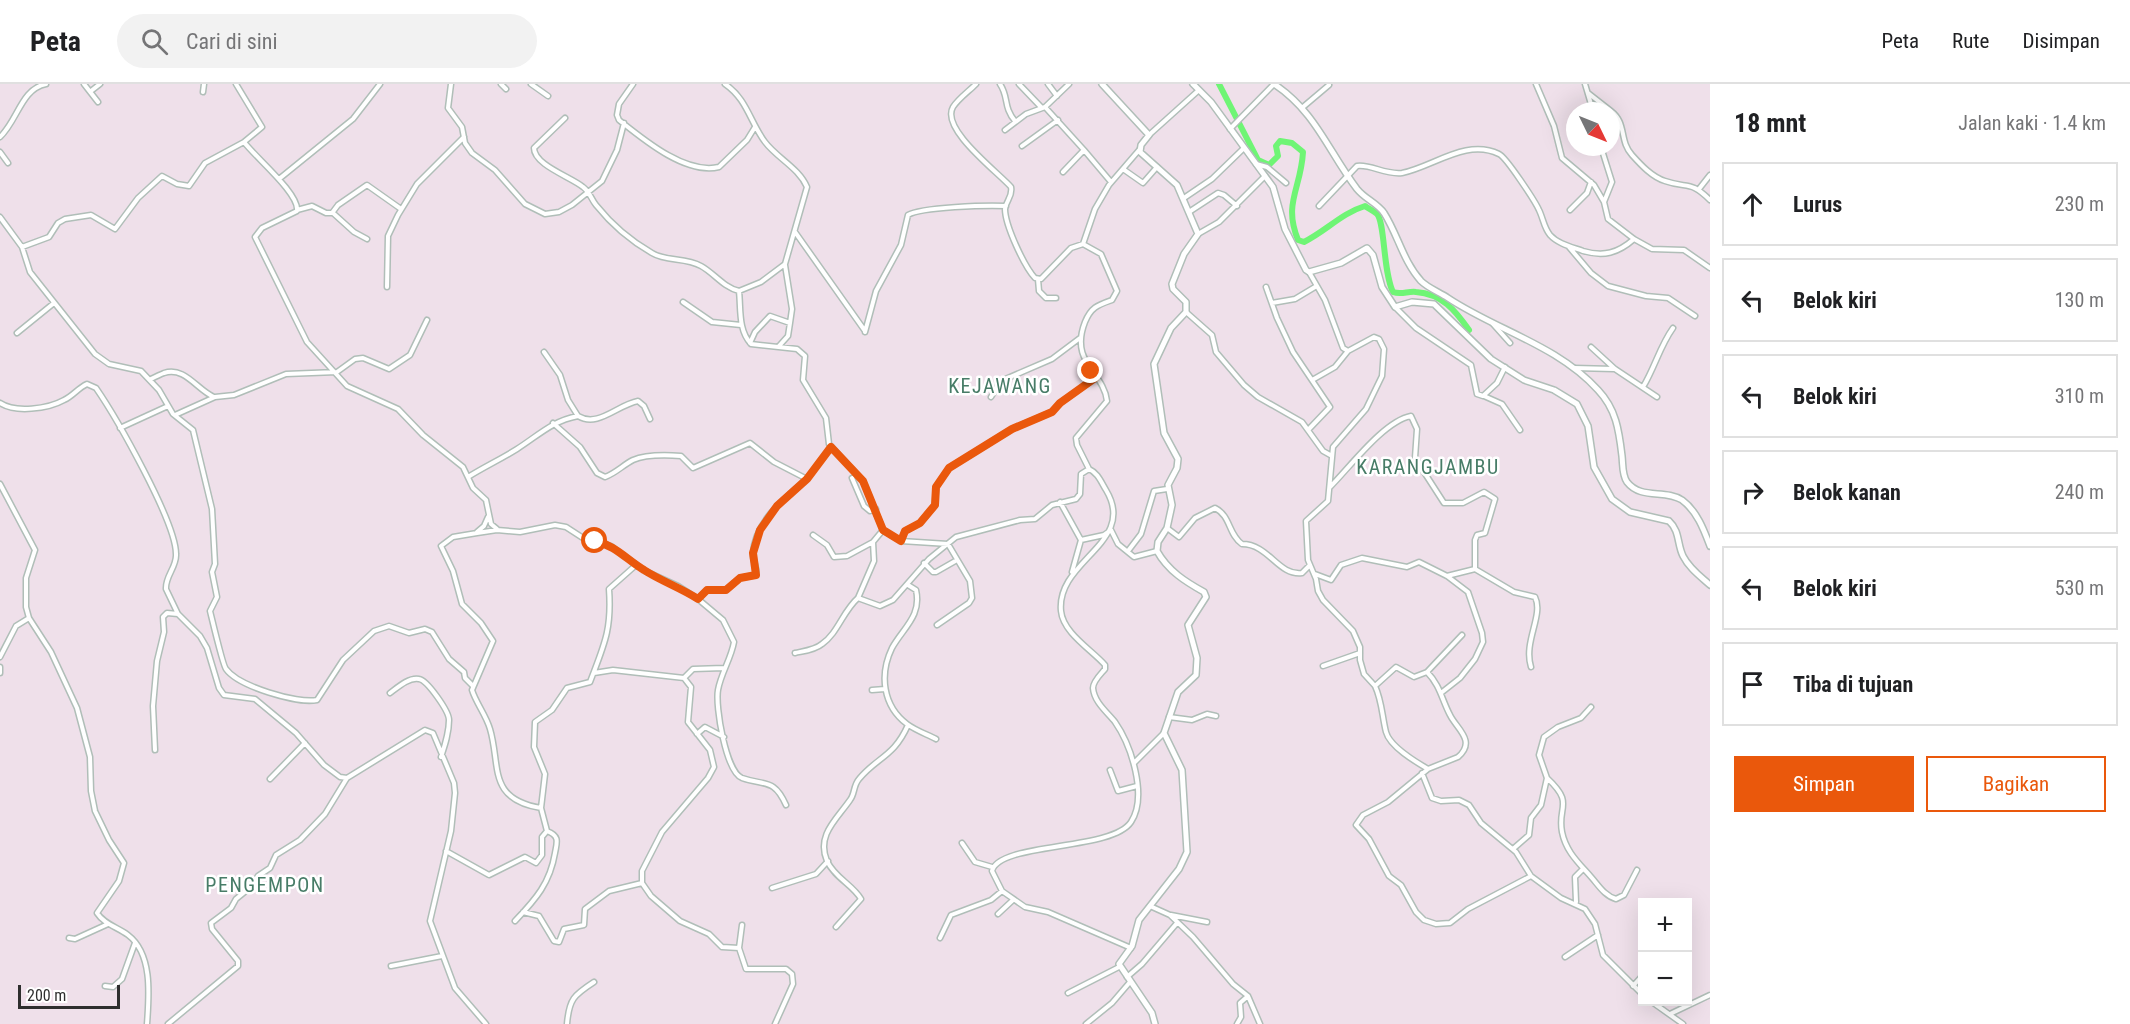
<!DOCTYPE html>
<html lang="id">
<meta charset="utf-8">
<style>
:root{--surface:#fff;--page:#f2f2f2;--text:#202124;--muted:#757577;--line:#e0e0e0;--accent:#ea580c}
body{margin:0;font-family:"Roboto Condensed",sans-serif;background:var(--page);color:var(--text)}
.controls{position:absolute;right:18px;bottom:18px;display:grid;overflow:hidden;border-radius:0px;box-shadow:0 6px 24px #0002}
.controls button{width:54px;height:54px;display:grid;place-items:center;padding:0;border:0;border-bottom:2px solid var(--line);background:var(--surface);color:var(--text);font:30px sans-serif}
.compass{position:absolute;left:1566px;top:18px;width:54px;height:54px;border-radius:50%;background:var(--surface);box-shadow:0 6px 24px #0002;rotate:133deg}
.scale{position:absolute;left:18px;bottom:15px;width:102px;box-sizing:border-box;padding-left:6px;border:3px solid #2e2e2e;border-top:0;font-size:16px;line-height:21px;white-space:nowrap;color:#2e2e2e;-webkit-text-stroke:4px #fff;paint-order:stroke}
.stop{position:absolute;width:18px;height:18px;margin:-14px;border:4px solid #ea580c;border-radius:50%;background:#fff}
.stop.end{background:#ea580c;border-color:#fff;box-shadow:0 2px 6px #0008}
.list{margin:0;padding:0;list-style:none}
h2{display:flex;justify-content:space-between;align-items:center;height:78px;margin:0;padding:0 24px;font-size:26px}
h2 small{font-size:20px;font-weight:400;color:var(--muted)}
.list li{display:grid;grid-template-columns:39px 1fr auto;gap:18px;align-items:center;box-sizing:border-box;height:84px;margin:0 12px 12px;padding:0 12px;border:2px solid var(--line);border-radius:0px}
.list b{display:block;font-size:22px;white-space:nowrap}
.list em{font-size:20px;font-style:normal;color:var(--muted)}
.actions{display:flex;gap:12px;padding:18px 24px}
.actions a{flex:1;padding:14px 0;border:2px solid var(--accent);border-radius:0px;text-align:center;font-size:21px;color:var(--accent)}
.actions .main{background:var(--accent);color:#fff}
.icon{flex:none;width:33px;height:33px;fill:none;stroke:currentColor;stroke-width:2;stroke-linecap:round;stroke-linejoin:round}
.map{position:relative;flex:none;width:1710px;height:940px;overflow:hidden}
header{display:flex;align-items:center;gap:36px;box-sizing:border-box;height:84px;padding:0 30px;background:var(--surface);border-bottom:2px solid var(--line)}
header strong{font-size:28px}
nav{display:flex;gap:33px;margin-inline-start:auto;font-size:21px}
.search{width:420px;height:54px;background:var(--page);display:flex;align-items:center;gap:15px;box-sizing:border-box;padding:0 21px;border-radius:33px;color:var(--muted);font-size:22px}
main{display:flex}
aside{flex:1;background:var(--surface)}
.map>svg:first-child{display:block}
</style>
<header>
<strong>Peta</strong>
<div class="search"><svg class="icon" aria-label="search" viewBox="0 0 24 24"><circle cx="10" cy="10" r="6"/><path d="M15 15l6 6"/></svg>Cari di sini</div>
<nav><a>Peta</a><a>Rute</a><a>Disimpan</a></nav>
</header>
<main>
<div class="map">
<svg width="1710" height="940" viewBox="0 0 1710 940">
<rect width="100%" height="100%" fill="#efe0ea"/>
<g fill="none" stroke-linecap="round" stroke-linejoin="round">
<path stroke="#6ff575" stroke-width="6" d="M1219,0L1258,76L1269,81L1278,72L1276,62L1280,57L1292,59L1303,68C1301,105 1283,119 1298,156L1304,158C1326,147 1342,129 1365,122C1369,125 1374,127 1377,130C1385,138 1383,188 1393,208C1401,211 1408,207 1416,208C1442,210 1455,226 1469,246"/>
<defs>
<path id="street" d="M84,0L98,18
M236,0L262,43L244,58C255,73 300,110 297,127L262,144L255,153L307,258L347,302L398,325L423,351L463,383L473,404L486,416L491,440L497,445
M451,0L448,24L462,43L465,59L472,69L495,86L525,120L545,130L559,128L572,121L602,97L617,66L624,39
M501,0L506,5
M531,0L548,12
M633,0L619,20L617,31L619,36C644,56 686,91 719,83L747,56L755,43
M976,0C969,7 958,15 953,23C940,45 999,89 1011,103C1013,113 1006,116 1005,125C1005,141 1024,182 1035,194L1041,195L1071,164L1083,160L1095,125L1109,101L1140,65
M1000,0C1009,13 1003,23 1015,37
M1019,0L1041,23
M1048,0L1057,12
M1536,0L1554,42L1562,74L1594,101L1604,118
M1585,0L1593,27
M91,7L100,0
M203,8L204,0
M1588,9L1611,27
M1045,23L1084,66
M1303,23L1329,1
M1611,27C1627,39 1619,57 1632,71C1641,81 1652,93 1665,97C1688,105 1690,96 1710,116
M565,34L534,64C534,81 571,93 583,103C590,108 591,115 596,121C612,141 631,157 652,169C667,178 685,173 701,182C714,189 723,203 739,207L761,198L785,180L807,103C799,84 777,74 765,58C750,38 747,15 725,0
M1230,45L1274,0
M1005,46L1026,30L1045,23L1069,0
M1149,51L1199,6
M0,53C18,36 21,5 46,0
M1022,62L1058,36
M1601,63L1612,98L1604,118L1608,135L1634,155L1652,165L1684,166L1710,184
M0,68L8,79
M1256,80L1267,83L1286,99
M1123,85L1143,99L1157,83
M1063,88L1084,66L1111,98
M279,95L353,35L380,0
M1699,105L1710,91
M1184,114L1212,95L1244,64
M1319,122L1357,82C1371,80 1385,91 1402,89C1433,83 1466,54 1499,70C1506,73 1535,117 1539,126C1543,134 1544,144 1550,151C1558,160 1572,163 1583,167C1604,173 1618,169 1634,155
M297,126L312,122L326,129H333L354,148L367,155
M1570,126L1587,109L1591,98
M1189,128L1218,109L1224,111L1237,122
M332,129L338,121L367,101L401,125
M0,133L22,163L30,188L95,270L109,280L141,287L159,306L173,330L193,346L212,425L215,480L212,488L217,513L210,527C212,535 223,582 226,585C238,602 297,620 317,616L343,576L374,547L389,542L409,549L425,545L432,548L449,575L464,588L465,594L472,601
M795,148L865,247
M1198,150L1219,138L1265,92
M22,163L49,153L58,139L65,135L91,131L115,145L138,114L162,92L177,100L189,102L205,79L244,58
M1569,163L1591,189L1608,202L1646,212L1668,214L1695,232
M1309,188L1325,216L1343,264L1348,267L1374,253L1379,255L1384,265L1382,292L1366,325L1333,363L1328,417L1306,437L1308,476L1316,495L1318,507L1323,516L1353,547L1360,563V576L1364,590L1375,602L1396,583L1414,593L1427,588C1440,601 1442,616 1450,631C1456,644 1477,657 1458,673L1428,685L1388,718L1363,731L1356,741L1369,755L1389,792L1401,801L1416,828L1424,836L1436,840L1450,839L1468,825L1531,792L1561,814L1585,825L1595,840L1603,871L1642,910
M1038,195L1039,207L1046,214H1056
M387,203L388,152L398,131L417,100L464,53
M1266,203L1277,234L1293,268L1330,323L1309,345
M739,207C741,225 738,246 751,260L797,265L805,272L803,296L826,334L829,360L863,397L883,446L901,457L948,460L970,497L972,514L969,519L937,541
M683,218L712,238L741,241
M1272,219L1295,215L1315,203
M1395,223L1416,244L1471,281L1477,310L1483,312L1497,299L1505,283
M1186,228L1212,251L1216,268L1244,301L1258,313L1302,338L1323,367L1332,372
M1493,240L1510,259
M865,248L876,207L901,161L908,131C921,123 987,121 1006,122
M17,249L54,219
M750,259L755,248L770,232L790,239L792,225L785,181
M779,262L788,252L790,239
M1591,263L1615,285L1657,313
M544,268L560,291L568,316L578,332
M1574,284L1614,285
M151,295C155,293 159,291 164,289C185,282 197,306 214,313
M1314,295L1335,283L1348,267
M1643,303C1655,283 1660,262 1673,244
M1484,312L1502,320L1520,346
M991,313L1001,297L1052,275L1080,254
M0,319C15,329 48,325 64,316C73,312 78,304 87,300L96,304C116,333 176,438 176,470C177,483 165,492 166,505L178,530L200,552L207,564L219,604L224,611L255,615L296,649L324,681L340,693L347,694L425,646L433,649L454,699L455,709L451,747L430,837L455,904L486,940
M175,331L215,313L234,311L286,290L337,288L355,275L363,274L389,285L410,271L427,236
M553,339L580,363L597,389L605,393C616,389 623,381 633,376C647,370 667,371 681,372L693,384L750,359L774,378L807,395L831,363
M120,344L168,322
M1089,385C1098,389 1101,398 1106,406C1138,459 1056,476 1061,527C1063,549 1092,566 1105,581V585C1101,590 1093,597 1093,604C1094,618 1107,628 1115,638C1131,661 1148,712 1131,738C1112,767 999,758 992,787L1002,807L1025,823L1048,828L1131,864
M468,393C484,383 501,375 517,365C539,351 552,337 578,332C598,344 617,321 638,317L644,322L650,335
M852,394L864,422L870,427L876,425
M0,400L35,466L26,494V523L29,534L51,568L77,624L90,673L91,707L95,727L109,756L124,779L119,797L97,829C104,840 117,843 128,851C153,870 149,912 147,940
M1330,403C1350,383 1384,337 1411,332L1417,345L1415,374L1444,419H1463L1484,408L1495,415L1485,449L1477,451L1475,456V485
M1060,418L1081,456
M1167,444L1179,453L1195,434L1215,424C1231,432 1228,450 1242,460C1269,460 1278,492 1302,489L1310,481
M883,446L873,458L874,477L858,514L880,522L893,516L929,475L956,453L1020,436L1035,435L1052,421L1076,415L1080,410L1081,390L1089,385L1077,361L1076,354L1107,317C1104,288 1069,279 1085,238C1091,223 1098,221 1112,216L1117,207L1101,170L1083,160
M477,448L484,442L488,433
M813,451L827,461L834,473L847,472L873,458
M901,457L905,447L920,439L935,421L936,403L949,384L1012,345L1052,328L1060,319L1095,294
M1128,467L1141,450L1154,407L1167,405
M924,479L933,488H936L957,476
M1072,488L1081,456L1104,451L1111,446L1118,460L1134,473L1157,467
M1315,490L1331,496L1341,481L1362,474L1407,483L1419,478L1447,492L1468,508L1482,549L1483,558L1475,575L1460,594L1441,609
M1447,492L1475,485L1514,508L1535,513C1544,531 1523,558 1531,583
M908,501L916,506C922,532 903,544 892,564C879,591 883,622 907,640C915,646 926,650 936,655
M698,515L707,506H726L740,494L756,491C758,483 752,477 753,469C755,437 785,414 807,395
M795,569C804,567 815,566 822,560C838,549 843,527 858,514
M0,573L16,542L29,534
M1323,582L1360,569
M0,583V589
M724,584L693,585L684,594L691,603L688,638L710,666L714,683L708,694L662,748L642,787V799L651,812L680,837L709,850L722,863L739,864L746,885H786L792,890L793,900L775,940
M1427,588L1462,551
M594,589L613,586L684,594
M1375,602C1382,617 1382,632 1386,648C1390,663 1416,678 1428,685
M872,606L885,605
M390,609C398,603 409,593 419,595C427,596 449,627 449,636C449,649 445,661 441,673
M1169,633L1192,636L1207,630L1216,632
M697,650L705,643L724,653
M155,666L153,622L157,577L164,548L163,533L167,529L178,530
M1135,678L1164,649
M1110,686L1118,707L1137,702
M1422,689L1432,714L1441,717L1459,716L1469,721L1481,739L1516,768L1531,792
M1547,694C1575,720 1557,722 1562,748C1566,768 1579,779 1592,794C1599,802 1605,812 1616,815L1624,811L1637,786
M270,695L305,659
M541,724C487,715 501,682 490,645C486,631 476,619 472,606L493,557L481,539L462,520L453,487L441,462L453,453L477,449L497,446L520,448L555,441L566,443L583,454L611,462L645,487L678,502L698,515L723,536L734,558C731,575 721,589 718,606C715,622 726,688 742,694C765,702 774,694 786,721
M962,759L975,778L992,783
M1513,765L1529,751L1531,734L1541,721L1547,694L1539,671L1544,653L1558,643L1581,634L1591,623
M446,767L489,791L525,773L536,779L542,771V753L547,747
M772,804L816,790L828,777
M1576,818L1575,793L1583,785
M1150,822L1170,831L1193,853L1233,900L1248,912L1260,940
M523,828L539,832L554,857L559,858L564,845L584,841L585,825L609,807L642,799
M998,830L1013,816
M1171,831L1207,838
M515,837C536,815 550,799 555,769C557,758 560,752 547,747L541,724L545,690L534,663L535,638L552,626L567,604L590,598C604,561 612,546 609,505L636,481
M836,843L861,815C853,801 835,794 827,777C816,751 837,735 850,716C855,710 853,702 859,695C877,673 894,673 908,641
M69,854L75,855L108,840
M940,854L951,831L991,816L1002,807
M739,864L742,841
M1565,873L1598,851
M391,882L442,872
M1127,893L1142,880L1177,839
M105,902L113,903L122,895L135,859
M1633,902L1642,892
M1068,909L1119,883
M1652,918L1683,940
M1670,930L1710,911
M168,940L238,882V877L212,845L211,839L231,824L236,815L252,802L258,792L270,784L276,771L300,756L325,730L347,694
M567,940C569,915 574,911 594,898
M1086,940L1112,919L1130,898
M1237,940L1241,933L1240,919L1248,912"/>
<path id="secondary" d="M1102,0L1149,51L1141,61L1140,68L1177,101L1198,150L1184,170L1172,200L1173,205L1186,218V228L1171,244L1154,280L1164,349L1178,375L1177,384L1168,401L1172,421L1167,444L1158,458L1157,467C1168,487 1186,498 1204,508L1206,513L1188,541L1197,574L1196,591L1178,608L1164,649L1182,686L1187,768L1179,785L1139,836L1132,862L1119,880L1152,929L1155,940
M1193,0L1211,18L1273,103L1285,145L1306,186L1309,188L1341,179L1367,164L1373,171L1382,203L1395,223L1412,218L1434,220L1491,275L1524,296L1554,306L1577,320L1588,342L1594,383L1612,415L1630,428L1669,437C1680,447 1677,460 1683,472C1689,484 1700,492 1710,501
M1274,0C1316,28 1328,67 1357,105C1365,115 1377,119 1384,129C1398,151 1403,177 1421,197C1428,204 1439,208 1448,214C1496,246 1557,261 1598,306C1616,325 1619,346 1622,372C1623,381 1622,391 1627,398C1641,416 1665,405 1682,416C1697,427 1704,446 1710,462"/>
</defs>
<use href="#street" stroke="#b0beb8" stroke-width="7"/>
<use href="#secondary" stroke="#b0beb8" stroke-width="8"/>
<use href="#street" stroke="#fff" stroke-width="4"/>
<use href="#secondary" stroke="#fff" stroke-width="5"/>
</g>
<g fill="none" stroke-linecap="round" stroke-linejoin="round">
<path stroke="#ea580c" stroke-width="8" d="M595,457C615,461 627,476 644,486C661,497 681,504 698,515L707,506H726L740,494L756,491L753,469L760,446L777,422L807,395L831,363L863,397L883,446L901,457L905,447L920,439L935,421L936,403L949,384L1012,345L1052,328L1060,319L1095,294L1091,287"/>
</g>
<g text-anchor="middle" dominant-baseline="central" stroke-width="5" stroke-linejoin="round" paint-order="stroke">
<g font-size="20" letter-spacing="1.5" fill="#477c67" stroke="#fff">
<text x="1000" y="302">KEJAWANG</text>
<text x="1428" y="383">KARANGJAMBU</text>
<text x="265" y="801">PENGEMPON</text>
</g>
</g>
</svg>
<div class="controls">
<button>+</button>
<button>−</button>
</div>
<svg class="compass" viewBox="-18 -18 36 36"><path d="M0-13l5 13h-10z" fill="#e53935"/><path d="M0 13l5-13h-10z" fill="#757577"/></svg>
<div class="scale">200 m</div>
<div class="stop" style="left:595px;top:457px"></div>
<div class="stop end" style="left:1091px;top:287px"></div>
</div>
<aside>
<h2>18 mnt<small>Jalan kaki · 1.4 km</small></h2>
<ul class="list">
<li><svg class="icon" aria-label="ahead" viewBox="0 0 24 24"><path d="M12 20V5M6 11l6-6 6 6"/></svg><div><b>Lurus</b></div><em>230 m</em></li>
<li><svg class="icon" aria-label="left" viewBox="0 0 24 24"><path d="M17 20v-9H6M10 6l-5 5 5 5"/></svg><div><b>Belok kiri</b></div><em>130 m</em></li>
<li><svg class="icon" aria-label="left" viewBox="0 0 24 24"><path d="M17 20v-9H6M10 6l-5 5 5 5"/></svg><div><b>Belok kiri</b></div><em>310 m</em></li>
<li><svg class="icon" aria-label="right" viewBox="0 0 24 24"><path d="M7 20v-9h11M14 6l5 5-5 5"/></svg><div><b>Belok kanan</b></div><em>240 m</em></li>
<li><svg class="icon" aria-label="left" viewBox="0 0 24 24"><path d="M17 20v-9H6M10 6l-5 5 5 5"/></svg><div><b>Belok kiri</b></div><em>530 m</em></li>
<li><svg class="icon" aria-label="arrive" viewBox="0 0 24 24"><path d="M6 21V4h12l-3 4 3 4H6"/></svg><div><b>Tiba di tujuan</b></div></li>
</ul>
<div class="actions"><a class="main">Simpan</a><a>Bagikan</a></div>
</aside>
</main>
